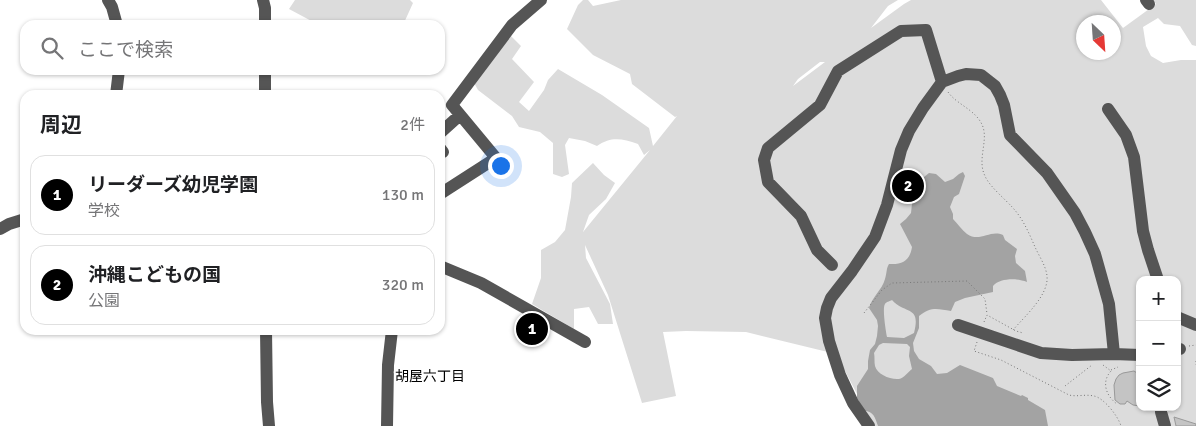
<!DOCTYPE html>
<html lang="ja">
<meta charset="utf-8">
<style>
:root{--surface:#fff;--page:#f2f2f2;--text:#202124;--muted:#757577;--line:#e0e0e0;--accent:#000}
body{margin:0;font-family:Signika,"Noto Sans JP",sans-serif;background:var(--page);color:var(--text)}
.controls{position:absolute;right:15px;bottom:15px;display:grid;overflow:hidden;border-radius:10px;box-shadow:0 1px 4px #0004}
.controls button{width:45px;height:45px;display:grid;place-items:center;padding:0;border:0;border-bottom:1px solid var(--line);background:var(--surface);color:var(--text);font:25px sans-serif}
.compass{position:absolute;left:1076px;top:15px;width:45px;height:45px;border-radius:50%;background:var(--surface);box-shadow:0 1px 4px #0004;rotate:155deg}
.you{position:absolute;left:500px;top:165px;width:18px;height:18px;margin:-12px;border:4px solid #fff;border-radius:50%;background:#1a73e8;box-shadow:0 0 0 8px #1a73e833}
.badge{display:grid;place-items:center;width:32px;height:32px;border-radius:50%;background:var(--accent);color:#fff;font-size:16px;font-weight:700}
.pin{position:absolute;translate:-50% -50%;border:2px solid #fff;box-shadow:0 1px 5px #0006}
.list{margin:0;padding:0;list-style:none}
h2{display:flex;justify-content:space-between;align-items:center;height:65px;margin:0;padding:0 20px;font-size:21px}
h2 small{font-size:16px;font-weight:400;color:var(--muted)}
.list li{display:grid;grid-template-columns:32px 1fr auto;gap:15px;align-items:center;box-sizing:border-box;height:80px;margin:0 10px 10px;padding:0 10px;border:1px solid var(--line);border-radius:15px}
.list b{display:block;font-size:19px;white-space:nowrap}
.list p{margin:0;font-size:16px;white-space:nowrap;color:var(--muted)}
.list em{font-size:16px;font-style:normal;color:var(--muted)}
.icon{flex:none;width:28px;height:28px;fill:none;stroke:currentColor;stroke-width:2;stroke-linecap:round;stroke-linejoin:round}
.map{position:relative;flex:none;width:1196px;height:426px;overflow:hidden}
.search{position:absolute;background:var(--surface);box-shadow:0 1px 4px #0004;left:20px;top:20px;width:425px;height:55px;display:flex;align-items:center;gap:12px;box-sizing:border-box;padding:0 18px;border-radius:15px;color:var(--muted);font-size:19px}
.panel{position:absolute;background:var(--surface);box-shadow:0 1px 4px #0004;left:20px;top:90px;width:425px;height:245px;border-radius:15px}
.map>svg:first-child{display:block}
</style>
<div class="map">
<svg width="1196" height="426" viewBox="0 0 1196 426">
<rect width="100%" height="100%" fill="#fff"/>
<path fill="#dcdcdc" fill-rule="evenodd" d="M295,0H410L413,3L403,25H319L289,9Z
M583,0H588L593,6L621,0H898L888,6L871,28L904,4L911,0H1101L1123,28L1156,4L1153,0H1196V46L1192,45L1180,26L1164,24L1158,18L1143,27L1146,46L1151,56L1163,63L1181,60H1196V426H874L836,354L746,332L686,331L663,332L676,396L642,403L608,295L585,245L586,258L610,304L613,324H598L589,307L574,309V329L532,304L541,278V250L555,242L565,230L571,197L572,183L593,163L604,175L615,183L606,199L589,215L583,232L650,150L644,155L638,144C622,139 612,136 597,146L585,141L569,138L565,145L569,174L562,177L553,174V143L540,132L519,127L512,116L478,90L473,81L509,34L521,46L512,59L534,82L519,102L529,111L544,90L548,80L558,69L602,95L649,128L653,146L677,116L675,117L632,84L630,74L593,55L567,29L578,5ZM1084,22H1114V52H1084ZM820,62H825L793,86L798,79ZM1140,280H1177V407H1140Z"/>
<path fill="#a3a3a3" fill-rule="evenodd" d="M963,172L965,176L959,194L954,197L950,207L953,214V219C958,224 962,230 967,234C980,243 990,229 1003,235L1005,240L1017,249L1015,256L1016,263L1025,271L1027,282C1017,278 1000,278 993,286V292L965,298L955,302L951,311C938,309 931,306 919,316V328L913,343L914,351L919,359L931,366L937,374L947,373L960,365L993,378L997,386L1021,396L1022,395L1028,398V400L1045,410L1048,426H878C875,418 874,411 864,411L857,398V386L868,369V361L870,350L875,344L877,336L878,326L877,320L869,308C872,297 882,290 885,279C887,273 886,269 889,264C903,265 910,260 912,247L900,224L906,219L911,213L912,204L911,191L919,181L929,173L936,174L945,182L953,179L959,174ZM892,300C906,315 921,305 914,333L904,338L887,337C886,332 882,308 885,304C886,302 890,301 892,300ZM883,343L907,344L910,347L909,356L912,369C908,372 904,378 899,379C890,380 877,374 875,366C874,362 875,358 874,353L879,345Z"/>
<path fill="#c4c4c4" stroke="#999" d="M1134,371L1140,375V406L1133,405L1127,401L1125,404H1120L1115,400L1114,385L1116,379L1119,375L1123,373Z
M1174,417L1196,424V426H1176Z"/>
<g fill="none" stroke-linecap="round" stroke-linejoin="round">
<path stroke="#777" stroke-width="1" stroke-dasharray="1 2.5" stroke-linecap="butt" d="M948,92C957,105 977,110 983,127C988,142 977,160 985,176C989,186 1005,199 1013,208C1023,219 1029,233 1035,247C1039,256 1046,266 1047,276C1049,295 1025,316 1013,330
M864,313L882,290L892,283L967,281L985,299L987,314
M984,322L987,315L1016,331L1023,333
M977,342L974,351L1001,360L1069,395C1077,397 1085,394 1094,396C1104,398 1118,416 1121,426
M1189,346L1196,345
M1196,361V365
M1103,365L1111,371C1101,382 1106,396 1117,404
M1111,370L1118,367
M1065,386L1092,365"/>
<path stroke="#555" stroke-width="12" d="M108,0L112,7L117,25
M263,0L265,8V25
M1146,0L1149,4
M265,70V95
M116,95L119,70
M1108,109L1126,135L1134,157L1143,231L1148,250L1158,280
M440,133L460,115
M440,148L443,152
M440,194L496,158L452,105L512,25L541,0
M0,229L9,224L25,219
M832,265L817,250L801,216L768,182L764,160L768,148L820,105L838,71L901,31L926,30L942,82
M440,266L481,283L585,342
M1177,317L1196,325
M958,325L1041,353L1072,355L1114,354L1140,355
M266,330L267,402L269,426
M1177,349H1180
M1161,407V412L1165,426
M387,426L388,365L392,330
M869,426L853,403L840,375L829,341L825,318L827,308L831,298L852,271L875,237L887,205L901,150L909,131L923,108L942,82L958,76L966,74L981,75L995,86L1000,95L1004,105L1010,135L1047,173L1075,213L1085,232L1095,254L1109,304L1114,354"/>
</g>
<g text-anchor="middle" dominant-baseline="central" stroke-width="4" stroke-linejoin="round" paint-order="stroke">
<g font-size="14" fill="#000" stroke="#fff">
<text x="430" y="376">胡屋六丁目</text>
</g>
</g>
</svg>
<div class="controls">
<button>+</button>
<button>−</button>
<button><svg class="icon" aria-label="layers" viewBox="0 0 24 24"><path d="M12 4l9 5-9 5-9-5zM3 14l9 5 9-5"/></svg></button>
</div>
<svg class="compass" viewBox="-18 -18 36 36"><path d="M0-13l5 13h-10z" fill="#e53935"/><path d="M0 13l5-13h-10z" fill="#757577"/></svg>
<div class="you"></div>
<div class="pin badge" style="left:532px;top:329px">1</div>
<div class="pin badge" style="left:908px;top:186px">2</div>
<div class="search"><svg class="icon" aria-label="search" viewBox="0 0 24 24"><circle cx="10" cy="10" r="6"/><path d="M15 15l6 6"/></svg>ここで検索</div>
<section class="panel">
<h2>周辺<small>2件</small></h2>
<ul class="list">
<li><span class="badge">1</span><div><b>リーダーズ幼児学園</b><p>学校</p></div><em>130 m</em></li>
<li><span class="badge">2</span><div><b>沖縄こどもの国</b><p>公園</p></div><em>320 m</em></li>
</ul>
</section>
</div>
